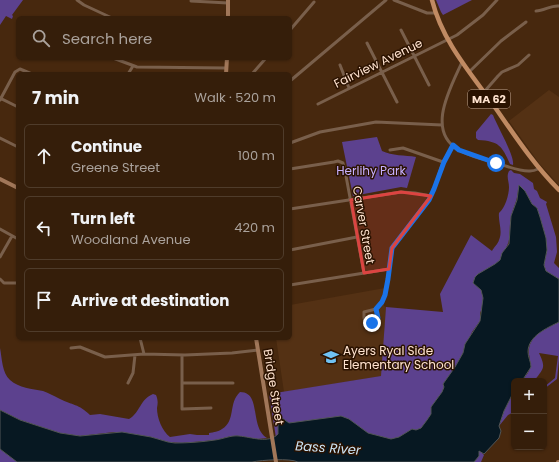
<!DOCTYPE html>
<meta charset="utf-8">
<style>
:root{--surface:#351e0a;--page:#3d2713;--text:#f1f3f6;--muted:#aaa29c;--line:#4f3c2b}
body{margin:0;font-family:Poppins,sans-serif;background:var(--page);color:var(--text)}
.controls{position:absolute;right:12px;bottom:12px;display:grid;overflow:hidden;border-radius:6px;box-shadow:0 1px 3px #0004}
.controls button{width:36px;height:36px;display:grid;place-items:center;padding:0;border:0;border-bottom:1px solid var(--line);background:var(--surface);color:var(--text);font:20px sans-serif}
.stop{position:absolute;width:12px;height:12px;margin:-9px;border:3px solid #1a73e8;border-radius:50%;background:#fff}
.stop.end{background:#1a73e8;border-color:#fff;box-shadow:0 1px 4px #0008}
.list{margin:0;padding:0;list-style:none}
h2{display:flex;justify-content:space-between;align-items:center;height:52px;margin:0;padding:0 16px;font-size:17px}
h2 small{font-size:13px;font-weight:400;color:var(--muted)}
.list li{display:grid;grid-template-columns:26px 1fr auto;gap:12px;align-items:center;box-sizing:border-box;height:64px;margin:0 8px 8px;padding:0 8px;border:1px solid var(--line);border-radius:6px}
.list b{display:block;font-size:15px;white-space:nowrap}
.list p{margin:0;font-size:13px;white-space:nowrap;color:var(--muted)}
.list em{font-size:13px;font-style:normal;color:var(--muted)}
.icon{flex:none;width:22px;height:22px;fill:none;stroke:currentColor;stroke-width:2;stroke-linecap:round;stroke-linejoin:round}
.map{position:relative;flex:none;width:559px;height:462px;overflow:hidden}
.search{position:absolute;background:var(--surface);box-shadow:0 1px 3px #0004;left:16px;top:16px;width:276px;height:44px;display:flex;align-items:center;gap:10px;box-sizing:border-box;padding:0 14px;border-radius:6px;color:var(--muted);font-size:15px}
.panel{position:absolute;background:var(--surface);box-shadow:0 1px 3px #0004;left:16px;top:72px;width:276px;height:268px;border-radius:6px}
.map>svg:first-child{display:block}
</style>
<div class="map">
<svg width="559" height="462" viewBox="0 0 559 462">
<rect width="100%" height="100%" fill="#47280e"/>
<path fill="#543114" d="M549,90L559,97V185L539,163L509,121Z
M385,288L384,306L386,307L382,376L284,392L276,338H290V305Z"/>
<path fill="#5c418e" d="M0,0H23L12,15L13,16L12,19L6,16L0,25Z
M436,0H472L443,15L441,12Z
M491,114L493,115C497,126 515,156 513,165L510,164C502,146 499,141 478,140L476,138V132Z
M377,137L382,151C392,156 405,155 416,157L407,188L401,187L353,196L342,142Z
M511,170L514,173L520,174L533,183L534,189L537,191L540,198L547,202L546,204L556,237L557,252L554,263L559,268V279L546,271L544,265L547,250L544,231L537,208L532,204L525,191L518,189C518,200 513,207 511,217C508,230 513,242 502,253L503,260L480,313V321L472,332L446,392L425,429L394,442L276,438L269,394L381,376L386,307L443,312L440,294L471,235L492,251C494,247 498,244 499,240C503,231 498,222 499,213C505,208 509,195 509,187C509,181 506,177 509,171Z
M559,322V360L557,379L544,389V387L555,378L558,356L539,353C546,368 544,368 534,381H522C526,375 532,370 530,361C530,357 528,353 529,349C531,334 547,328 559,322Z
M0,348C2,358 2,373 10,380C19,388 32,389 43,391C49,393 54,396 60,399C72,405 79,404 90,415L100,414L129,419C141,412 139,400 153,394L156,395C158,400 158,403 157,408C157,418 162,431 170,437L190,434L197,435H209V433C214,432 218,432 222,429C236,421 228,403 240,392C262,392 249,427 267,438L258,439L240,436H232L216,440L182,443L168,442L151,437L114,432L80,436L60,433L20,420L0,410Z
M514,391V412L508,415L499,426L504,411Z
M0,449L16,461L17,462H0Z
M479,450L484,455L481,462H474L479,456Z"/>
<path fill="#071822" stroke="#515556" d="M519,185L525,191L532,204L537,208L540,217L546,238L547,250L544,265L546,271L559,279V322C547,328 528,336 528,352C528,357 531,362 531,367L522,381H514V391L504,411L499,426L501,431L499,438L484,454L479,451V456L474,462H298C290,458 262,460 252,462H17L0,449V410L20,420L60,433L80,436L122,432L151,437L168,442L175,443C188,443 202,442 215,440C223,439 231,435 239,436C251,437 269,444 278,434V423L282,418L289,423L341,416L349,419L368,433L391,439L399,437L412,429L416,430L421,428L427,420L431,414V407L442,392L444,387L443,384L455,367L463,353L465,344L480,321L483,298L481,290L473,283L475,277L478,274L495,264L500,260L502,253L509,244L511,216L517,200Z"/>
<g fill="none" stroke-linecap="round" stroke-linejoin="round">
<path stroke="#795f4b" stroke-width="3" d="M77,0L84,5L112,18
M394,0L427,13H435
M191,1L228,3
M536,11C544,11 551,5 559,6
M290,30L314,2
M401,30L429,85
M367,43L397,102
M113,58L137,67L226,68
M462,62C451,87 425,131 459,150C468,155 480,159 491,161C500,164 520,172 530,171C532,171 536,170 538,169
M340,65L349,88
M469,72L501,41L526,22
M128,74L133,66
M252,74L266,58
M290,81L386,0
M484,92L498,76L502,72L518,65L529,55
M0,98L18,107
M0,100L15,72L20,69L32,74
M318,104L457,35L483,15L497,0
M0,138L18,147
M290,143L320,132L376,122L442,125
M390,150L403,148L443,162
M290,169L334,162L338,161L343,163L346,176L364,273
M290,209L401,192L415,193L431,196
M0,229L18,239
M290,250L357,237
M0,257L12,236
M0,279L4,283H16
M290,285L389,269
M376,309L382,302L385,295L388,279L392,248L429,200L434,189L443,162L453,145
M376,309C379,315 379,321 372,323L366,322L364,318V312Z
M140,338L144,354
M71,348L80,347L105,357L144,354L185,355L232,353L258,350
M182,355V409L211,408
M128,383L133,373L135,355
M182,383H233"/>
<path stroke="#a17759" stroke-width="4" d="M228,18V0
M226,74L227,58
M0,179L18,188
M256,338L276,462
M558,462H559"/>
<path stroke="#c08a62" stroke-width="4.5" d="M432,0C442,40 468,70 492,103C513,133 533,164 559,190"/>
</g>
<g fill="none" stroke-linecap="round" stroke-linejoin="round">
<path stroke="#1a73e8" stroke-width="5" d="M372,323L375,322L378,318L376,309L382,302L385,295L388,279L392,248L429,200L434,189L444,162L453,145L459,150L496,163"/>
</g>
<path fill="#dc4441" fill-opacity="0.2" stroke="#dc4441" stroke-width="3" stroke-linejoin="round" d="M401,192L431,196L392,248L389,269L364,273L351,200Z"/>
<defs>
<symbol id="school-bare" viewBox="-9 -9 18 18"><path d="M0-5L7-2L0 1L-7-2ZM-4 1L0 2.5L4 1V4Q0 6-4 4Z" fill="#70c2f4" stroke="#2a1200" stroke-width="2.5" paint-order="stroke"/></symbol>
</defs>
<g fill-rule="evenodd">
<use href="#school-bare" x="320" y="346" width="22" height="22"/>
</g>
<g text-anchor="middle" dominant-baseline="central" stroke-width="3" stroke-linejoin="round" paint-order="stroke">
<rect fill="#2a1200" stroke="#bfa491" stroke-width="1" x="468" y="90" width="42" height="18" rx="3"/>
<g font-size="11" font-weight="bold" fill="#ffe3cf">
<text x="489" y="99">MA 62</text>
</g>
<g font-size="12" fill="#ffe3cf" stroke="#2a1200">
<text transform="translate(378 63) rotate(-26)">Fairview Avenue</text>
<text transform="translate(364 225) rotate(80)">Carver Street</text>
<text transform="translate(274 387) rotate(81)">Bridge Street</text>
</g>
<g font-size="12" fill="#c7b0fe" stroke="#2a1200">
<text x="371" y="170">Herlihy Park</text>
</g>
<g font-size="12" fill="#ffe3cf" stroke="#2a1200" text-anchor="start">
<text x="343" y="350">Ayers Ryal Side<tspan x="343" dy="14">Elementary School</tspan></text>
</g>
<g font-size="13" font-style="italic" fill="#cbe5f7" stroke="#2a1200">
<text transform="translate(328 448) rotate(4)">Bass River</text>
</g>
</g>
</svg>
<div class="controls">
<button>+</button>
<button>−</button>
</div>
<div class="stop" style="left:496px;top:163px"></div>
<div class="stop end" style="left:372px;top:323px"></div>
<div class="search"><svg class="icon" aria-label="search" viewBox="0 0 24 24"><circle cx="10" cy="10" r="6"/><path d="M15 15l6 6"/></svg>Search here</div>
<section class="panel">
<h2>7 min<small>Walk · 520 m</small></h2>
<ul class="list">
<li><svg class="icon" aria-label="ahead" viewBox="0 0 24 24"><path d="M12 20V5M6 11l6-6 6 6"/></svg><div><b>Continue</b><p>Greene Street</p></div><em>100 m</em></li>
<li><svg class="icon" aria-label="left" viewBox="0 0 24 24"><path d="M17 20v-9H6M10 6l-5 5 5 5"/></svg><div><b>Turn left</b><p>Woodland Avenue</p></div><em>420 m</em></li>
<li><svg class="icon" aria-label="arrive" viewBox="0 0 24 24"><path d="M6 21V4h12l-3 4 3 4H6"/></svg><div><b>Arrive at destination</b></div></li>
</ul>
</section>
</div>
